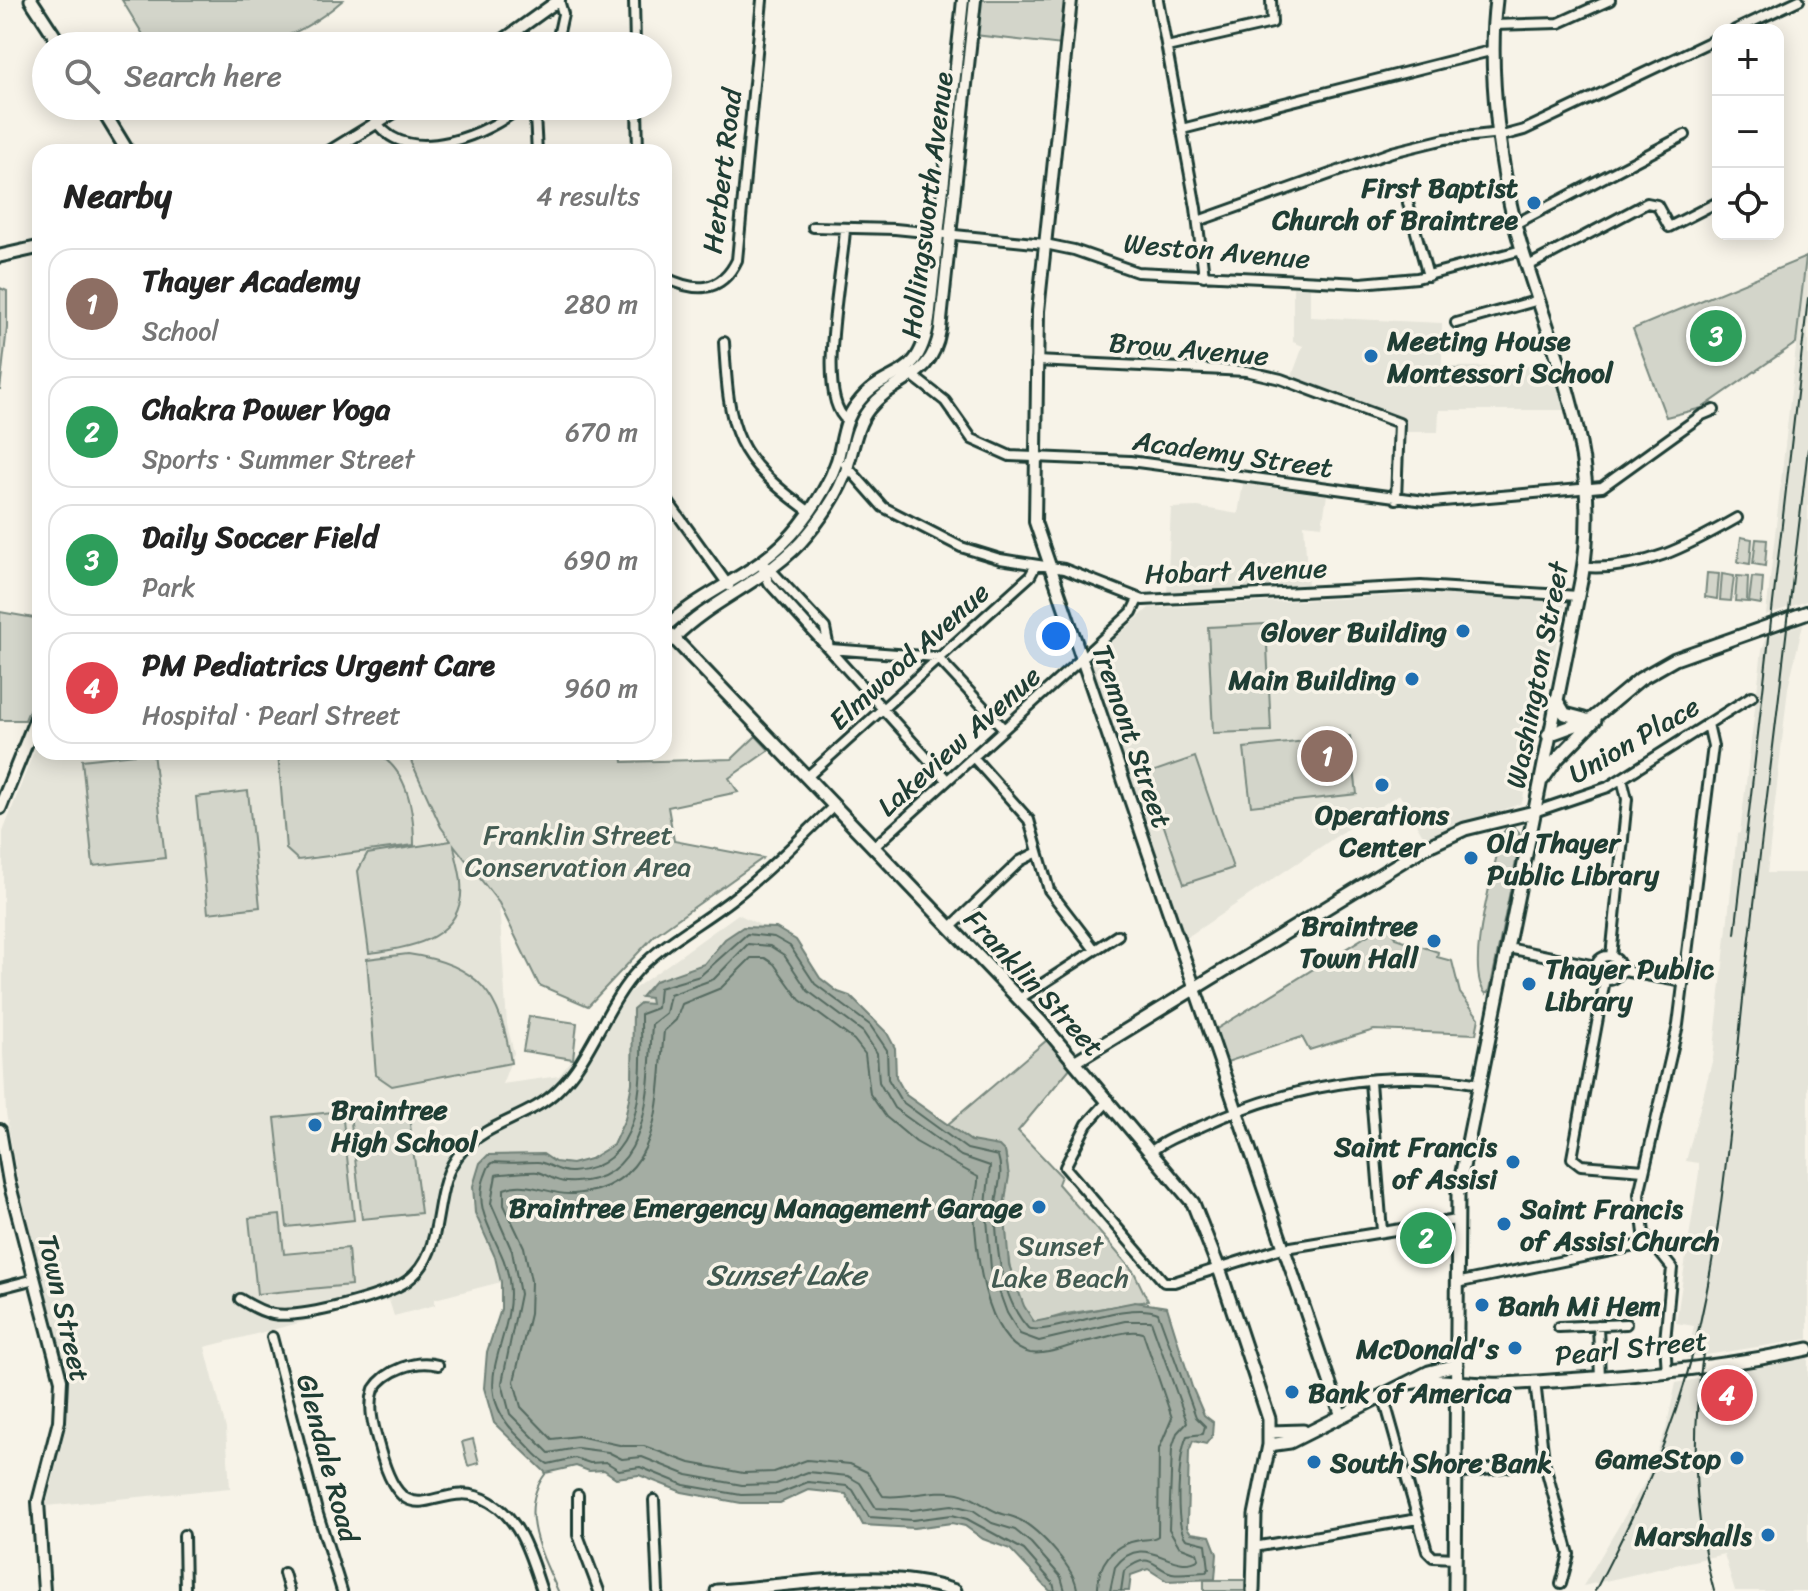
<!DOCTYPE html>
<meta charset="utf-8">
<style>
:root{--surface:#fff;--page:#f2f2f2;--text:#222;--muted:#767676;--line:#e0e0e0;--accent:#0f766e}
body{margin:0;font-family:Sriracha,sans-serif;background:var(--page);color:var(--text)}
.controls{position:absolute;right:24px;top:24px;display:grid;overflow:hidden;border-radius:16px;box-shadow:0 4px 20px #0003}
.controls button{width:72px;height:72px;display:grid;place-items:center;padding:0;border:0;border-bottom:2px solid var(--line);background:var(--surface);color:var(--text);font:40px sans-serif}
.you{position:absolute;left:1056px;top:636px;width:28px;height:28px;margin:-20px;border:6px solid #fff;border-radius:50%;background:#1a73e8;box-shadow:0 0 0 12px #1a73e833}
.badge{display:grid;place-items:center;width:52px;height:52px;border-radius:50%;background:var(--accent);color:#fff;font-size:26px;font-weight:700}
.pin{position:absolute;translate:-50% -50%;border:4px solid #fff;box-shadow:0 2px 8px #0006}
.list{margin:0;padding:0;list-style:none}
h2{display:flex;justify-content:space-between;align-items:center;height:104px;margin:0;padding:0 32px;font-size:34px}
h2 small{font-size:26px;font-weight:400;color:var(--muted)}
.list li{display:grid;grid-template-columns:52px 1fr auto;gap:24px;align-items:center;box-sizing:border-box;height:112px;margin:0 16px 16px;padding:0 16px;border:2px solid var(--line);border-radius:24px}
.list b{display:block;font-size:30px;white-space:nowrap}
.list p{margin:0;font-size:26px;white-space:nowrap;color:var(--muted)}
.list em{font-size:26px;font-style:normal;color:var(--muted)}
.icon{flex:none;width:44px;height:44px;fill:none;stroke:currentColor;stroke-width:2;stroke-linecap:round;stroke-linejoin:round}
.map{position:relative;flex:none;width:1808px;height:1591px;overflow:hidden}
.search{position:absolute;background:var(--surface);box-shadow:0 4px 20px #0003;left:32px;top:32px;width:640px;height:88px;display:flex;align-items:center;gap:20px;box-sizing:border-box;padding:0 28px;border-radius:44px;color:var(--muted);font-size:30px}
.panel{position:absolute;background:var(--surface);box-shadow:0 4px 20px #0003;left:32px;top:144px;width:640px;height:616px;border-radius:24px}
.map>svg:first-child{display:block}
</style>
<div class="map">
<svg width="1808" height="1591" viewBox="0 0 1808 1591">
<rect width="100%" height="100%" fill="#f7f3e8"/>
<filter id="ink" filterUnits="userSpaceOnUse"><feTurbulence type="fractalNoise" baseFrequency=".0125" numOctaves="2"/><feDisplacementMap in="SourceGraphic" scale="16" xChannelSelector="R" yChannelSelector="G"/><feConvolveMatrix kernelMatrix="1 2 1 2 8 2 1 2 1" color-interpolation-filters="sRGB"/></filter>
<g filter="url(#ink)">
<path fill="#e5e4d9" d="M1808,240V597L1807,601L1766,615Z
M1293,287L1310,288V317L1442,323V367L1551,366L1564,410H1439L1438,432H1405V418L1292,376L1303,346L1293,342Z
M1243,484L1327,495L1322,526L1304,524L1308,586L1167,594L1171,508L1198,507L1238,514Z
M1430,594L1559,601L1565,605L1522,803L1425,839L1399,794L1183,940L1089,661L1149,608Z
M1803,624L1788,688L1767,873H1808V1339L1687,1358L1694,1326L1676,1323L1699,1172V1163L1686,1161L1713,1058L1737,834L1740,833L1762,650L1767,636Z
M40,735V752H407L441,827L499,903L507,1025L514,1053L502,1084L559,1076L620,999L738,914L766,928L743,927L725,939L707,961L696,969L663,978L643,994L642,999L651,998V1004H637L632,1014L634,1065L625,1119L618,1138L607,1150L572,1164L555,1162L538,1154L503,1155L480,1163L472,1201L480,1228L495,1257L501,1282L435,1299V1305L394,1316L389,1300L205,1347L226,1429L230,1488L46,1506L66,1427L68,1379L20,1193L6,1113L3,1053V832Z
M1808,1358V1591H1735L1724,1554L1583,1586L1645,1482L1666,1429L1676,1383Z"/>
<path fill="#d3d5ca" stroke="#79897f" stroke-width="2" d="M122,0H343C275,59 234,46 150,46Z
M980,0H1065L1062,45L975,35Z
M1806,257L1796,343L1702,408L1666,417L1633,329Z
M0,288L7,291V328L0,390Z
M1440,369L1463,370V385H1440Z
M1741,537L1752,539L1750,564L1738,562Z
M1756,539L1767,540L1765,566L1753,564Z
M1707,573L1719,574L1717,599L1705,597Z
M1722,574L1734,576L1731,601L1720,600Z
M1737,576L1748,577L1747,602L1735,601Z
M1752,577L1763,578L1761,604L1749,602Z
M0,612L40,619V684L25,720H0Z
M1266,624L1271,731L1213,733L1208,627Z
M756,736L769,750L729,778L738,792L668,807L674,841L763,858L655,935L588,1006L539,985L499,903L454,845C455,856 460,869 461,882C466,938 413,948 369,953L358,871L367,854L451,841L441,827L407,752H622L623,762L732,759Z
M1350,736L1357,794L1251,806L1244,748Z
M153,752L165,858L93,866L82,760Z
M278,752C296,752 359,747 373,752C409,767 414,812 414,845L298,860L286,849Z
M1195,757L1233,868L1184,884L1146,774Z
M248,791L260,907L208,913L196,797Z
M1514,827L1519,832L1520,842L1490,990L1486,994C1463,971 1495,867 1502,834L1506,829Z
M1389,922L1396,938L1438,952L1437,957L1452,961L1460,993L1479,1018L1476,1034L1374,1030L1309,1050L1302,1037L1227,1062L1215,1030Z
M408,954C479,964 501,994 511,1063L392,1086L376,1075L367,959Z
M529,1016L577,1023L573,1059L523,1051Z
M1047,1040L1071,1067L1018,1131L1061,1176L1058,1184L1134,1272L1148,1301L1066,1314L1036,1323C1010,1304 1004,1238 1005,1207C1005,1187 1011,1172 1005,1152L971,1141L947,1125Z
M408,1108L421,1213L362,1219L350,1114Z
M342,1111L354,1220L287,1227L275,1118Z
M280,1215L284,1254L348,1248L351,1285L257,1294L249,1218Z
M473,1439L479,1463L468,1466L462,1442Z
M1204,1580H1245V1591H1204Z"/>
<path fill="#a4ada3" stroke="#6f8077" stroke-width="2" d="M743,927L776,928L796,940L820,978L838,992L850,996L887,1033L895,1048L896,1077L906,1095L971,1141L999,1146L1005,1152L1009,1176L1004,1205L1009,1265L1024,1306L1034,1322L1135,1302L1167,1307L1192,1387L1204,1415L1213,1422L1212,1436L1206,1444L1193,1441L1189,1451L1187,1527L1191,1533L1210,1536L1217,1554L1215,1579L1167,1581L1148,1569L1131,1575L1129,1591H1050L1010,1549L983,1539L965,1526L952,1523L914,1528L863,1525L846,1494L808,1490L780,1503H741L682,1492L639,1475L616,1478L604,1470L589,1471L576,1466L546,1473L494,1423L484,1388L487,1352L501,1309V1282L495,1257L475,1213L473,1186L480,1163L488,1155L543,1154L555,1162L572,1164L590,1159L613,1145L625,1119L632,1083L633,1009L640,1003L651,1004L650,998L641,997L655,981L704,964L725,939Z"/>
<g fill="none" stroke-linecap="round" stroke-linejoin="round">
<path stroke="#546a60" stroke-width="2" d="M1055,1591L1053,1583L1024,1550L967,1519L952,1515L913,1520L869,1517L853,1490L847,1486L808,1482L778,1494L741,1495L684,1485L640,1467L619,1470L606,1462L590,1463L575,1458L548,1464C537,1458 531,1448 521,1439C461,1383 518,1343 509,1280C504,1243 470,1215 485,1176C488,1169 488,1165 494,1162C510,1164 522,1162 537,1162C549,1162 558,1173 572,1172C649,1167 641,1069 641,1014L657,1008L659,988L700,976L747,934L774,937L790,946L815,984L870,1025L887,1050L888,1079L901,1101L967,1149L998,1156C1004,1174 997,1188 996,1206C995,1245 1001,1298 1028,1328C1046,1337 1128,1299 1158,1313L1196,1417L1205,1426L1203,1434L1187,1436C1178,1454 1174,1525 1186,1539L1206,1544L1209,1569L1206,1572C1196,1572 1182,1575 1172,1573C1153,1569 1152,1548 1124,1571L1121,1591
M1065,1591L1061,1577L1031,1543L1015,1530L992,1523L973,1510L952,1505L912,1510L876,1508L860,1483L848,1476L808,1472L776,1484L742,1485L687,1475L642,1457L622,1459L608,1452L577,1448L549,1453L510,1414L502,1383L520,1294L512,1251L491,1203L496,1175C498,1174 535,1171 538,1172C548,1175 555,1182 567,1182C654,1187 648,1081 652,1024L666,1013L670,995L714,979L748,944L770,946L784,955L808,991L863,1032L877,1053L879,1082L894,1108L961,1156L990,1166L986,1206L991,1269L1007,1313L1020,1334L1039,1341L1125,1321H1151L1187,1422L1177,1433L1172,1448L1169,1529L1179,1546L1197,1553L1199,1559C1172,1577 1145,1528 1115,1567L1110,1591
M1077,1591C1077,1570 1039,1530 1020,1520C1013,1516 1004,1515 997,1512C983,1506 973,1496 958,1493C933,1488 908,1499 883,1496L867,1472L850,1464L807,1460L774,1472L743,1473L690,1463L644,1446H624L578,1436L552,1439L521,1407L514,1381L530,1314L531,1281L524,1247L504,1205V1189C528,1179 549,1196 574,1194C665,1187 657,1096 664,1031L676,1020L682,1004L721,988L751,958H765L774,964L800,1000L854,1040L865,1054L870,1094L886,1117L916,1142L978,1177C979,1187 974,1196 974,1207C975,1244 984,1343 1030,1353C1048,1356 1071,1344 1089,1341C1105,1339 1128,1328 1143,1333L1172,1418L1159,1449L1158,1536C1152,1540 1148,1539 1140,1540C1112,1544 1097,1564 1098,1591"/>
<path stroke="#6f8077" stroke-width="2" d="M546,1473C517,1510 541,1553 558,1591"/>
<defs>
<path id="minor" d="M634,0L635,46
M1158,0L1196,208L1204,276
M1494,25L1559,23L1610,0
M1735,30L1799,0
M556,46L563,14L559,0
M1167,47L1272,23L1271,0
M530,106L535,116L537,152
M637,106L638,152
M377,123C409,168 490,134 521,106
M1182,129L1494,50
M1502,136L1524,130L1718,38
M1408,203L1428,276
M1198,221L1392,152L1445,139L1501,133
M1515,224L1685,135
M813,227L895,229L1045,244L1074,250L1137,272L1361,283L1417,278L1522,250
M845,228C844,266 814,397 847,420
M1528,266L1647,203L1657,205L1669,227L1716,203
M664,277C694,292 721,294 737,260L762,0
M1456,323L1539,300
M724,342C729,433 734,457 810,512
M1036,361L1246,371L1281,379L1399,423L1396,499
M909,373L945,401L972,439L1010,456L1130,461L1432,502L1602,487L1702,415L1714,410
M845,464L883,507L961,547L1000,559L1064,569L1143,600L1421,586L1578,596
M664,496L729,586
M761,564L769,583L947,780
M767,566L825,628L829,648
M1584,567C1642,571 1688,546 1737,518
M830,649L937,657L1004,729
M973,757L1029,820L1049,890L1095,950
M807,777L1030,576L1036,565
M1534,812L1608,787L1752,696
M874,847L1080,660L1132,612L1138,599
M951,927L1020,861L1038,852
M1508,948L1596,966
M1596 968a12 12 0 1 1 24 0a12 12 0 1 1-24 0Z
M1611,957L1627,799L1622,779
M1619,970L1684,982
M1605,980L1572,1158L1581,1165L1644,1170
M1019,999L1118,935
M1370,1082L1382,1231
M1109,1100L1087,1124L1065,1167L1164,1282H1174L1279,1249L1456,1220
M1152,1151C1166,1139 1185,1133 1202,1126C1287,1087 1386,1067 1480,1084
M1456,1283L1650,1243
M0,1288L35,1279
M240,1299C250,1305 261,1312 273,1314C301,1319 384,1297 407,1281C450,1250 427,1189 462,1151C488,1122 530,1118 558,1090C593,1056 605,1005 639,969C667,940 705,921 736,896C771,869 802,836 834,806
M1598,1325L1600,1379
M1559,1327L1626,1324
M272,1337L317,1511L342,1591
M438,1365C416,1359 386,1370 374,1389C367,1410 375,1431 380,1450C407,1547 438,1472 490,1502C522,1520 531,1559 542,1591
M1667,1373L1665,1341L1672,1268L1644,1233L1639,1194L1678,1025L1713,746L1708,724
M1535,1381L1544,1461L1569,1554L1561,1584
M1383,1395L1427,1551L1433,1557L1456,1558
M1457,1474L1544,1461
M578,1495V1535L599,1591
M654,1500L658,1591
M184,1535L185,1591
M1254,1547L1418,1519
M284,1573L289,1591"/>
<path id="tertiary" d="M1071,0L1038,311L1035,522L1341,1415
M495,46L559,0
M329,152L404,106
M664,628C706,587 760,576 800,525C815,506 829,484 837,461C843,441 843,421 857,404C887,364 918,387 929,320L963,0
M674,638C714,597 771,580 808,534C822,517 836,497 844,477C853,454 854,428 869,409C896,375 931,383 940,330L975,0
M0,1130L9,1182L61,1380L59,1421L38,1502L44,1591"/>
<path id="secondary" d="M31,0L61,46
M100,106L128,152
M0,256L40,247
M664,628L1040,1021L1193,1203L1221,1274L1269,1419V1445L1255,1515L1253,1591
M1556,699L1565,714L1584,719
M1548,735L1592,719L1640,679L1675,659L1808,612
M1543,779L1557,759L1595,720
M0,808L40,709
M1076,1061L1424,848L1465,829L1534,812
M1405,1384C1438,1376 1469,1386 1503,1384C1605,1378 1707,1371 1808,1349
M1270,1432L1303,1431
M1269,1445L1290,1442L1429,1372L1457,1365
M717,1591C793,1586 881,1566 955,1591
M1455,1591L1458,1192L1582,576C1603,455 1555,359 1521,246C1501,179 1487,70 1496,0"/>
</defs>
<use href="#minor" stroke="#1f3d34" stroke-width="14"/>
<use href="#tertiary" stroke="#1f3d34" stroke-width="16"/>
<use href="#secondary" stroke="#1f3d34" stroke-width="17"/>
<use href="#minor" stroke="#f7f3e8" stroke-width="8"/>
<use href="#tertiary" stroke="#f7f3e8" stroke-width="10"/>
<use href="#secondary" stroke="#f7f3e8" stroke-width="11"/>
<path stroke="#1f3d34" stroke-width="2" d="M1735,934L1808,298
M1704,1346C1692,1430 1691,1508 1714,1591
M1595,1591C1630,1524 1662,1458 1684,1385C1725,1247 1731,1098 1748,954C1768,786 1789,617 1808,449"/>
</g>
</g>
<g fill="#1f6fb2" stroke="#f7f3e8" stroke-width="3">
<circle cx="1534" cy="203" r="8"/>
<circle cx="1371" cy="356" r="8"/>
<circle cx="1463" cy="631" r="8"/>
<circle cx="1412" cy="679" r="8"/>
<circle cx="1382" cy="785" r="8"/>
<circle cx="1471" cy="858" r="8"/>
<circle cx="1434" cy="941" r="8"/>
<circle cx="1529" cy="984" r="8"/>
<circle cx="315" cy="1125" r="8"/>
<circle cx="1513" cy="1162" r="8"/>
<circle cx="1039" cy="1207" r="8"/>
<circle cx="1504" cy="1224" r="8"/>
<circle cx="1482" cy="1305" r="8"/>
<circle cx="1515" cy="1348" r="8"/>
<circle cx="1292" cy="1392" r="8"/>
<circle cx="1737" cy="1458" r="8"/>
<circle cx="1314" cy="1462" r="8"/>
<circle cx="1768" cy="1535" r="8"/>
</g>
<g text-anchor="middle" dominant-baseline="central" stroke-width="7" stroke-linejoin="round" paint-order="stroke">
<g font-size="28" fill="#1f3d34" stroke="#f7f3e8">
<text transform="translate(722 171) rotate(-83)">Herbert Road</text>
<text transform="translate(927 205) rotate(-83)">Hollingsworth Avenue</text>
<text transform="translate(1217 251) rotate(5)">Weston Avenue</text>
<text transform="translate(1189 349) rotate(5)">Brow Avenue</text>
<text transform="translate(1233 454) rotate(8)">Academy Street</text>
<text transform="translate(1236 571) rotate(-2)">Hobart Avenue</text>
<text transform="translate(909 656) rotate(-42)">Elmwood Avenue</text>
<text transform="translate(1537 675) rotate(-79)">Washington Street</text>
<text transform="translate(1132 736) rotate(71)">Tremont Street</text>
<text transform="translate(1634 740) rotate(-30)">Union Place</text>
<text transform="translate(959 741) rotate(-42)">Lakeview Avenue</text>
<text transform="translate(1034 983) rotate(47)">Franklin Street</text>
<text transform="translate(64 1308) rotate(77)">Town Street</text>
<text transform="translate(1631 1348) rotate(-6)">Pearl Street</text>
<text transform="translate(328 1458) rotate(75)">Glendale Road</text>
</g>
<g font-size="28" font-weight="bold" fill="#1f3d34" stroke="#f7f3e8" text-anchor="end">
<text x="1518" y="187">First Baptist<tspan x="1518" dy="32">Church of Braintree</tspan></text>
<text x="1387" y="340" text-anchor="start">Meeting House<tspan x="1387" dy="32">Montessori School</tspan></text>
<text x="1447" y="631">Glover Building</text>
<text x="1396" y="679">Main Building</text>
<text x="1382" y="814" text-anchor="middle">Operations<tspan x="1382" dy="32">Center</tspan></text>
<text x="1487" y="842" text-anchor="start">Old Thayer<tspan x="1487" dy="32">Public Library</tspan></text>
<text x="1418" y="925">Braintree<tspan x="1418" dy="32">Town Hall</tspan></text>
<text x="1545" y="968" text-anchor="start">Thayer Public<tspan x="1545" dy="32">Library</tspan></text>
<text x="331" y="1109" text-anchor="start">Braintree<tspan x="331" dy="32">High School</tspan></text>
<text x="1497" y="1146">Saint Francis<tspan x="1497" dy="32">of Assisi</tspan></text>
<text x="1023" y="1207">Braintree Emergency Management Garage</text>
<text x="1520" y="1208" text-anchor="start">Saint Francis<tspan x="1520" dy="32">of Assisi Church</tspan></text>
<text x="1498" y="1305" text-anchor="start">Banh Mi Hem</text>
<text x="1499" y="1348">McDonald's</text>
<text x="1308" y="1392" text-anchor="start">Bank of America</text>
<text x="1721" y="1458">GameStop</text>
<text x="1330" y="1462" text-anchor="start">South Shore Bank</text>
<text x="1752" y="1535">Marshalls</text>
</g>
<g font-size="28" fill="#435b52" stroke="#f7f3e8">
<text x="578" y="834">Franklin Street<tspan x="578" dy="32">Conservation Area</tspan></text>
<text x="1060" y="1245">Sunset<tspan x="1060" dy="32">Lake Beach</tspan></text>
</g>
<g font-size="30" font-style="italic" fill="#405950" stroke="#f7f3e8">
<text x="786" y="1275">Sunset Lake</text>
</g>
</g>
</svg>
<div class="controls">
<button>+</button>
<button>−</button>
<button><svg class="icon" aria-label="locate" viewBox="0 0 24 24"><circle cx="12" cy="12" r="6"/><path d="M12 2v4M12 18v4M2 12h4M18 12h4"/></svg></button>
</div>
<div class="you"></div>
<div class="pin badge" style="left:1327px;top:756px;background:#8d6e63">1</div>
<div class="pin badge" style="left:1426px;top:1238px;background:#2e9e5b">2</div>
<div class="pin badge" style="left:1716px;top:336px;background:#2e9e5b">3</div>
<div class="pin badge" style="left:1727px;top:1395px;background:#e0444e">4</div>
<div class="search"><svg class="icon" aria-label="search" viewBox="0 0 24 24"><circle cx="10" cy="10" r="6"/><path d="M15 15l6 6"/></svg>Search here</div>
<section class="panel">
<h2>Nearby<small>4 results</small></h2>
<ul class="list">
<li><span class="badge" style="background:#8d6e63">1</span><div><b>Thayer Academy</b><p>School</p></div><em>280 m</em></li>
<li><span class="badge" style="background:#2e9e5b">2</span><div><b>Chakra Power Yoga</b><p>Sports · Summer Street</p></div><em>670 m</em></li>
<li><span class="badge" style="background:#2e9e5b">3</span><div><b>Daily Soccer Field</b><p>Park</p></div><em>690 m</em></li>
<li><span class="badge" style="background:#e0444e">4</span><div><b>PM Pediatrics Urgent Care</b><p>Hospital · Pearl Street</p></div><em>960 m</em></li>
</ul>
</section>
</div>
